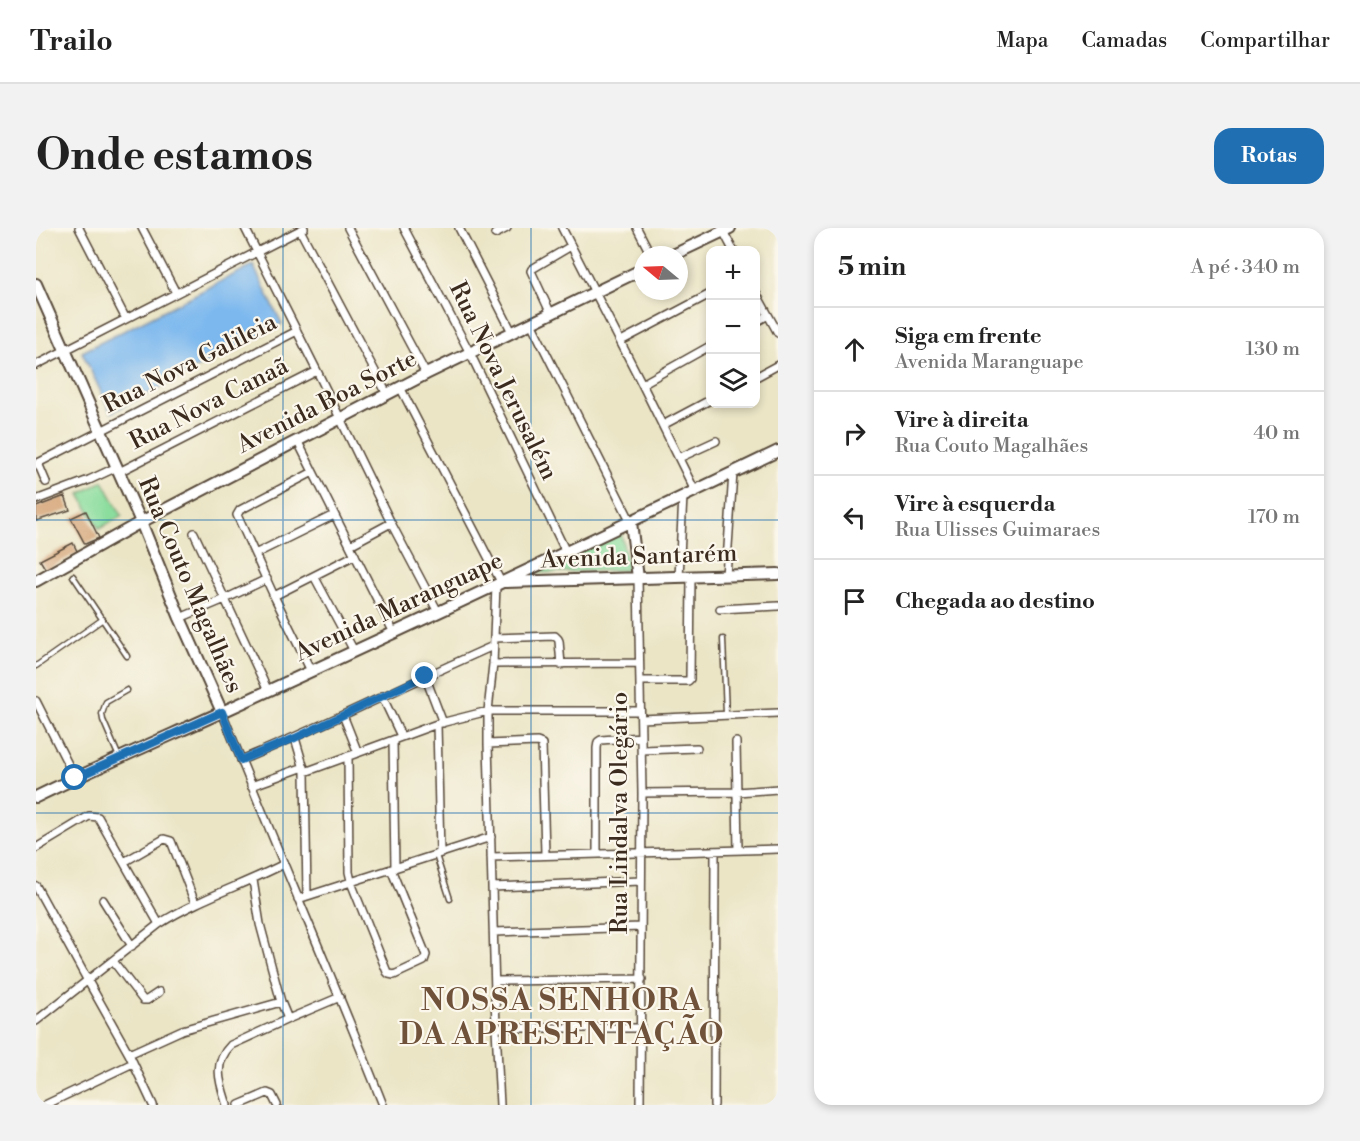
<!DOCTYPE html>
<html lang="pt">
<meta charset="utf-8">
<style>
:root{--surface:#fff;--page:#f2f2f2;--text:#222;--muted:#767676;--line:#e0e0e0;--accent:#1f6fb2}
body{margin:0;font-family:"Libre Bodoni",serif;background:var(--page);color:var(--text)}
.controls{position:absolute;right:18px;top:18px;display:grid;overflow:hidden;border-radius:12px;box-shadow:0 3px 9px #0003}
.controls button{width:54px;height:54px;display:grid;place-items:center;padding:0;border:0;border-bottom:2px solid var(--line);background:var(--surface);color:var(--text);font:30px sans-serif}
.compass{position:absolute;left:598px;top:18px;width:54px;height:54px;border-radius:50%;background:var(--surface);box-shadow:0 3px 9px #0003;rotate:289deg}
.stop{position:absolute;width:18px;height:18px;margin:-14px;border:4px solid #1f6fb2;border-radius:50%;background:#fff}
.stop.end{background:#1f6fb2;border-color:#fff;box-shadow:0 2px 6px #0008}
.list{margin:0;padding:0;list-style:none}
h2{display:flex;justify-content:space-between;align-items:center;height:78px;margin:0;padding:0 24px;font-size:26px}
h2 small{font-size:20px;font-weight:400;color:var(--muted)}
.list li{display:grid;grid-template-columns:39px 1fr auto;gap:18px;align-items:center;box-sizing:border-box;height:84px;padding:0 24px;border-top:2px solid var(--line)}
.list b{display:block;font-size:22px;white-space:nowrap}
.list p{margin:0;font-size:20px;white-space:nowrap;color:var(--muted)}
.list em{font-size:20px;font-style:normal;color:var(--muted)}
.icon{flex:none;width:33px;height:33px;fill:none;stroke:currentColor;stroke-width:2;stroke-linecap:round;stroke-linejoin:round}
.map{position:relative;flex:none;width:742px;height:877px;overflow:hidden;border-radius:18px}
header{display:flex;align-items:center;gap:36px;box-sizing:border-box;height:84px;padding:0 30px;background:var(--surface);border-bottom:2px solid var(--line)}
header strong{font-size:28px}
nav{display:flex;gap:33px;margin-inline-start:auto;font-size:21px}
.intro{display:flex;align-items:center;justify-content:space-between;box-sizing:border-box;height:144px;padding:0 36px}
h1{margin:0;font-size:42px}
.button{padding:15px 27px;border-radius:18px;background:var(--accent);color:#fff;font-size:21px;font-weight:700}
main{display:flex;gap:36px;padding:0 36px}
aside{flex:1;background:var(--surface);border-radius:18px;box-shadow:0 3px 9px #0003}
.map>svg:first-child{display:block}
</style>
<header>
<strong>Trailo</strong>
<nav><a>Mapa</a><a>Camadas</a><a>Compartilhar</a></nav>
</header>
<div class="intro"><h1>Onde estamos</h1><a class="button">Rotas</a></div>
<main>
<div class="map">
<svg width="742" height="877" viewBox="0 0 742 877">
<rect width="100%" height="100%" fill="#fbf7ec"/>
<filter id="ink" filterUnits="userSpaceOnUse"><feTurbulence type="fractalNoise" baseFrequency=".0167" numOctaves="2"/><feDisplacementMap in="SourceGraphic" scale="12" xChannelSelector="R" yChannelSelector="G"/><feConvolveMatrix kernelMatrix="1 2 1 2 8 2 1 2 1" color-interpolation-filters="sRGB"/></filter>
<filter id="wash" filterUnits="userSpaceOnUse"><feTurbulence type="fractalNoise" baseFrequency=".008" numOctaves="4" result="noise"/><feDisplacementMap in="SourceGraphic" scale="24" xChannelSelector="R" yChannelSelector="G"/><feGaussianBlur stdDeviation="1.35" result="paint"/><feColorMatrix in="noise" values="0 0 0 0 0 0 0 0 0 0 0 0 0 0 0 0 0 1.4 0 .05"/><feComposite in="paint" operator="in"/></filter>
<g filter="url(#wash)">
<rect width="100%" height="100%" fill="#ebe5c6"/>
<path fill="#8bdd9e" stroke="#63845e" stroke-width="1.5" d="M67,253L86,288L63,301L44,266Z
M585,304L592,342L499,345Z"/>
<path fill="#7cb8ee" stroke="#5c7186" stroke-width="1.5" d="M217,37L246,96L75,185L46,124Z"/>
<g id="blocks">
<path fill="#d09b6b" d="M29,268L34,282L0,293V279Z
M50,283L63,310L49,316L35,290Z
M37,315L42,325L10,342L4,332Z"/>
</g>
</g>
<g filter="url(#ink)">
<use href="#blocks" fill-opacity="0" stroke="#554637" stroke-width="1.5"/>
<g fill="none" stroke-linecap="round" stroke-linejoin="round">
<defs>
<path id="lane" d="M37,348L91,428
M687,411L690,486
M0,438L67,391
M83,529L67,492L66,486L70,474L91,462
M400,627L414,671"/>
<path id="street" d="M43,0L90,91
M106,0L140,65
M209,0L281,143L355,295L402,384
M312,0L390,146
M368,0L434,125L530,324
M423,0L476,104
M526,0L606,156L659,263
M601,0L615,27
M686,1L697,22
M264,2L351,166
M459,6L471,0
M720,65L742,105
M515,86L495,43L496,41L535,18
M720,94L732,87
M495,95L595,294
M585,113L674,66
M0,137L268,0
M720,149L742,137
M606,156L674,118
M364,159L465,354
M627,197L674,172
M262,214L358,405
M643,230L680,213
M2,235L10,254
M0,236L261,103
M83,244L281,143
M0,272L53,252L81,239
M158,305L232,463
M314,317L355,295
M219,326L298,287
M278,348L318,423
M690,348L697,245
M643,349L647,268
M602,350L606,565L604,877
M460,357L457,436L452,483V516L460,800L464,877
M238,368L319,327
M684,381L742,378
M144,390L189,371L231,351
M458,410L519,408L522,411L523,413L525,437
M457,436L603,435
M275,443L238,368L201,287L204,282L277,244
M389,448L407,495
M604,453H652L654,451L655,349
M346,468L365,508
M0,473L39,550
M186,484C238,616 295,745 347,877
M307,487L322,525
M605,491L742,485
M401,496L404,625
M259,510L269,544L271,668
M357,512L359,640
M700,514L702,622
M452,516L501,514L506,516L509,626
M606,522L661,520
M312,528L313,644L316,657L351,744L353,746L358,747L388,733L390,727L355,641
M205,532C290,497 373,455 457,418
M269,544L401,496L452,483H604
M215,558L268,539
M606,565L701,564L742,561
M0,620L53,588L62,589L123,696
M561,626V520L562,514L565,512L605,509
M455,629L742,621
M88,634L128,611L135,613L159,675
M217,652L224,696L245,774L252,791
M0,658L52,753L93,826L117,877
M456,659L605,653
M262,671L455,609
M67,672L96,718
M458,704L605,699
M77,733L107,772H111L123,764
M459,753L606,751
M0,793L123,696C162,671 207,657 248,636
M460,800H605
M93,826L146,802L245,774
M9,877L97,835
M191,877C184,855 176,836 195,817L252,791L304,769
M203,877L231,865L236,867L241,877
M678,877L679,623"/>
<path id="secondary" d="M637,27L694,0
M0,56L105,294L144,390L186,484
M595,294L602,350
M0,353L105,294L390,146L607,41
M469,354L742,346
M0,569C61,539 124,512 186,484C372,399 557,312 742,223"/>
</defs>
<use href="#lane" stroke="#554637" stroke-width="7"/>
<use href="#street" stroke="#554637" stroke-width="10"/>
<use href="#secondary" stroke="#554637" stroke-width="14"/>
<use href="#lane" stroke="#fff" stroke-width="4"/>
<use href="#street" stroke="#fff" stroke-width="7"/>
<use href="#secondary" stroke="#fff" stroke-width="10"/>
</g>
</g>
<g fill="none" stroke-linecap="round" stroke-linejoin="round" filter="url(#ink)">
<path stroke="#1f6fb2" stroke-width="8" d="M39,550L186,484L205,532L259,510L389,448"/>
</g>
<path fill="none" stroke="#1f6fb2" stroke-width="1.5" stroke-opacity="0.55" d="M247,0V877M495,0V877M0,292H742M0,585H742"/>
<g text-anchor="middle" dominant-baseline="central" stroke-width="4.5" stroke-linejoin="round" paint-order="stroke">
<g font-size="24" fill="#3b2a1e" stroke="#fbf7ec">
<text transform="translate(154 136) rotate(-27)">Rua Nova Galileia</text>
<text transform="translate(467 153) rotate(64)">Rua Nova Jerusalém</text>
<text transform="translate(291 174) rotate(-27)">Avenida Boa Sorte</text>
<text transform="translate(173 176) rotate(-27)">Rua Nova Canaã</text>
<text transform="translate(603 329) rotate(-2)">Avenida Santarém</text>
<text transform="translate(154 357) rotate(67)">Rua Couto Magalhães</text>
<text transform="translate(363 379) rotate(-25)">Avenida Maranguape</text>
<text transform="translate(584 585) rotate(-90)">Rua Lindalva Olegário</text>
</g>
<g font-size="30" font-weight="bold" letter-spacing="1.5" fill="#6f5239" stroke="#fbf7ec">
<text x="526" y="773">NOSSA SENHORA<tspan x="526" dy="34">DA APRESENTAÇÃO</tspan></text>
</g>
</g>
</svg>
<div class="controls">
<button>+</button>
<button>−</button>
<button><svg class="icon" aria-label="layers" viewBox="0 0 24 24"><path d="M12 4l9 5-9 5-9-5zM3 14l9 5 9-5"/></svg></button>
</div>
<svg class="compass" viewBox="-18 -18 36 36"><path d="M0-13l5 13h-10z" fill="#e53935"/><path d="M0 13l5-13h-10z" fill="#767676"/></svg>
<div class="stop" style="left:39px;top:550px"></div>
<div class="stop end" style="left:389px;top:448px"></div>
</div>
<aside>
<h2>5 min<small>A pé · 340 m</small></h2>
<ul class="list">
<li><svg class="icon" aria-label="ahead" viewBox="0 0 24 24"><path d="M12 20V5M6 11l6-6 6 6"/></svg><div><b>Siga em frente</b><p>Avenida Maranguape</p></div><em>130 m</em></li>
<li><svg class="icon" aria-label="right" viewBox="0 0 24 24"><path d="M7 20v-9h11M14 6l5 5-5 5"/></svg><div><b>Vire à direita</b><p>Rua Couto Magalhães</p></div><em>40 m</em></li>
<li><svg class="icon" aria-label="left" viewBox="0 0 24 24"><path d="M17 20v-9H6M10 6l-5 5 5 5"/></svg><div><b>Vire à esquerda</b><p>Rua Ulisses Guimaraes</p></div><em>170 m</em></li>
<li><svg class="icon" aria-label="arrive" viewBox="0 0 24 24"><path d="M6 21V4h12l-3 4 3 4H6"/></svg><div><b>Chegada ao destino</b></div></li>
</ul>
</aside>
</main>
